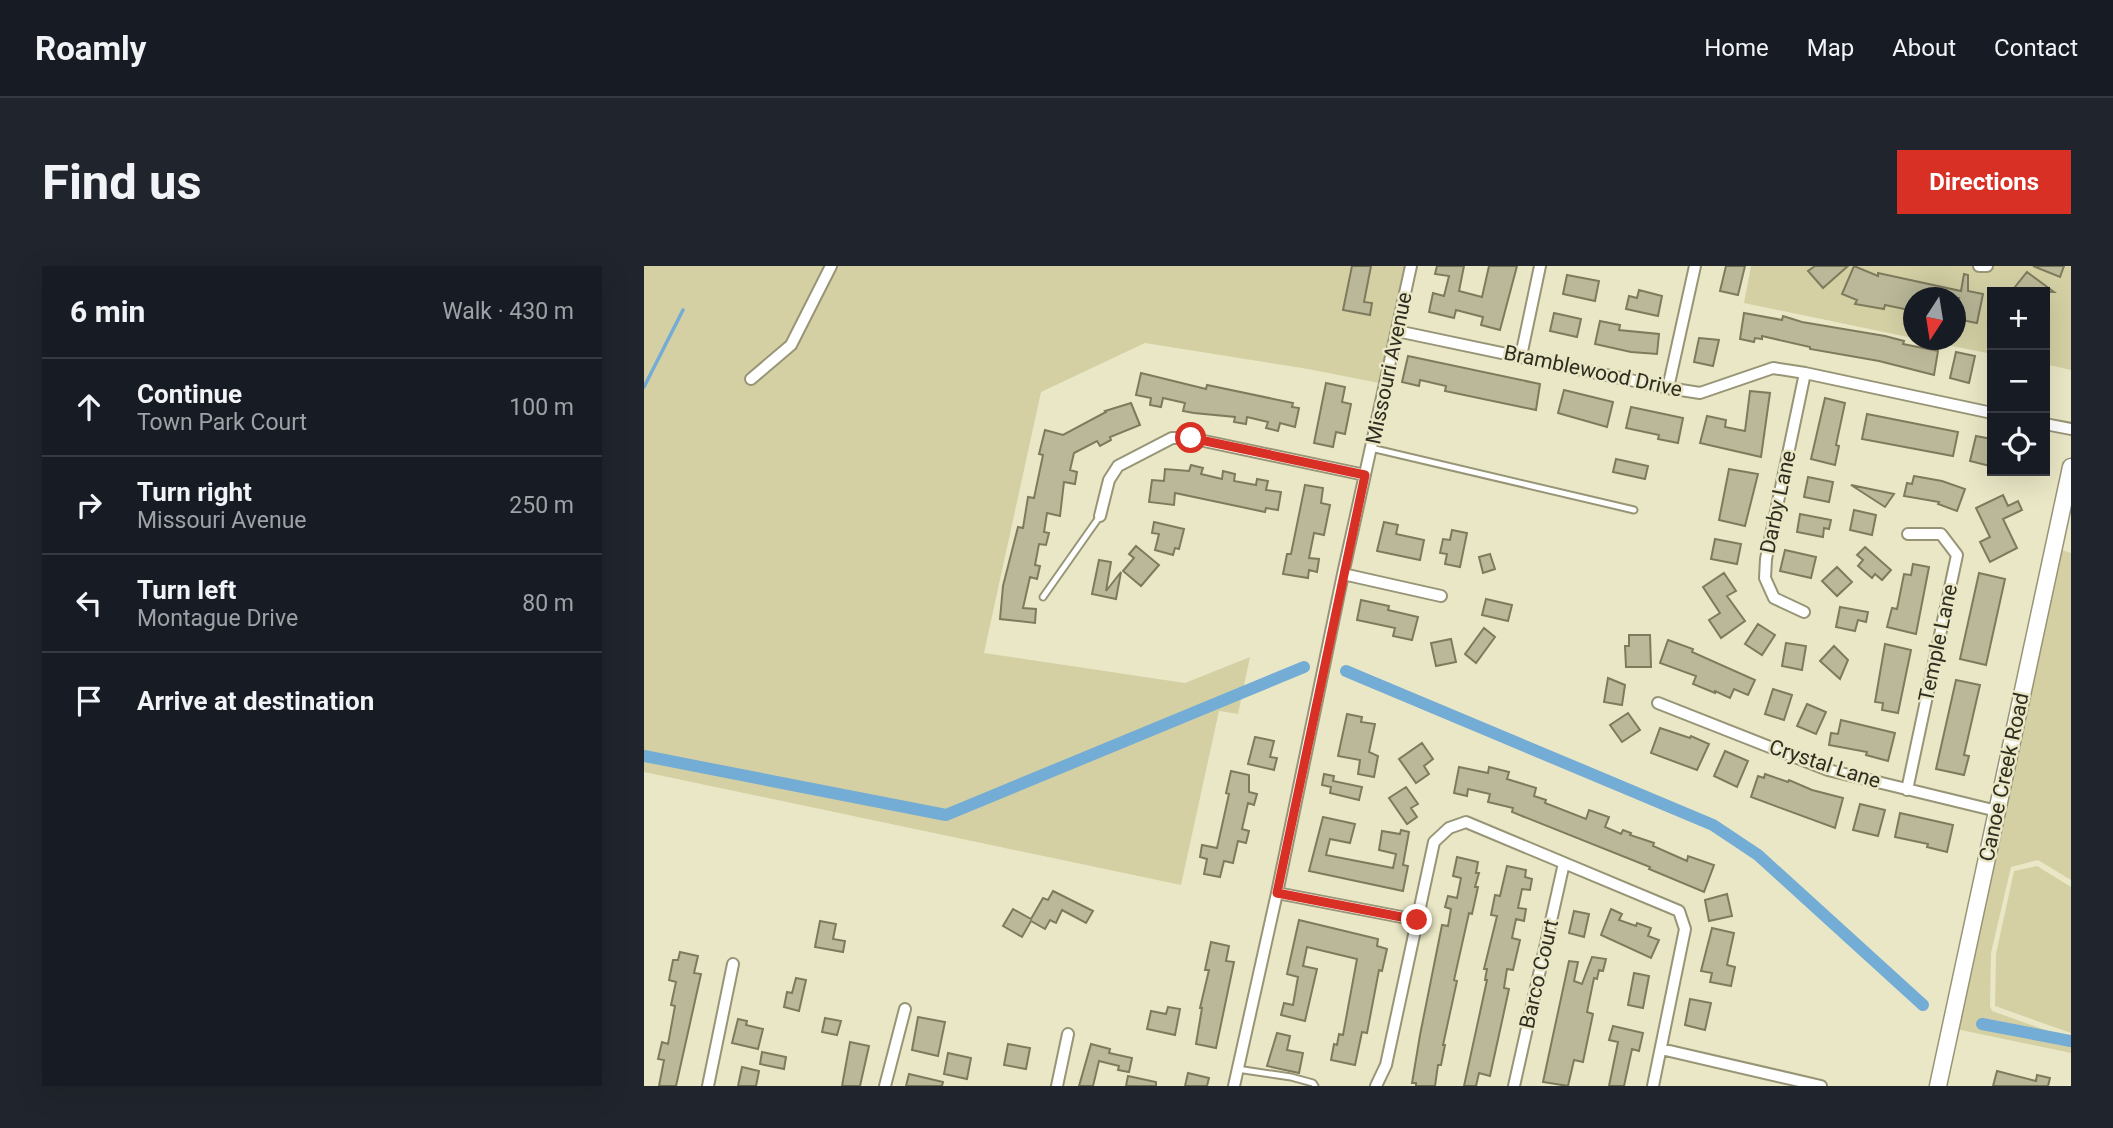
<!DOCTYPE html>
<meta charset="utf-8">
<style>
:root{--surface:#171b24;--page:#20242c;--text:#f1f3f6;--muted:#9ea1a6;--line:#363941;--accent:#d93025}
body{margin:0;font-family:Roboto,sans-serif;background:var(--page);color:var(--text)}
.controls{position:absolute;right:21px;top:21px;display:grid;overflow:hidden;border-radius:0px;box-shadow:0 7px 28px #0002}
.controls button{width:63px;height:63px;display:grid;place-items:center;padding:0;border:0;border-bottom:2px solid var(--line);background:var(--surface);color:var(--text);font:35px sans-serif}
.compass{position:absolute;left:1259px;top:21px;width:63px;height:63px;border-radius:50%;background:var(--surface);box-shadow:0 7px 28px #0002;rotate:192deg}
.stop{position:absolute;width:21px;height:21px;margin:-16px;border:5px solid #d93025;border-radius:50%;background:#fff}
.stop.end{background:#d93025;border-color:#fff;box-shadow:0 2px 7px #0008}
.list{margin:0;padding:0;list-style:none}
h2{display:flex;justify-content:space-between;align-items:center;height:91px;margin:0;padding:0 28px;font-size:30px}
h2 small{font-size:23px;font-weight:400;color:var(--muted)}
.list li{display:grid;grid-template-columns:46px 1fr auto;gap:21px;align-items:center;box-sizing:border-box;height:98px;padding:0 28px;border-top:2px solid var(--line)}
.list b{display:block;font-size:26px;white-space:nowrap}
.list p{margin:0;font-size:23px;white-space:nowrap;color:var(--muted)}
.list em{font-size:23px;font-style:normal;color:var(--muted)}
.icon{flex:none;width:38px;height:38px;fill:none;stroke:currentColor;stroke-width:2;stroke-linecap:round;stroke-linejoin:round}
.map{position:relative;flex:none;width:1427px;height:820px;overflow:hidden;border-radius:0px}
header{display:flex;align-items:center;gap:42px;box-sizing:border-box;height:98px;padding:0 35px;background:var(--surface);border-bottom:2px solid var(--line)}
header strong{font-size:33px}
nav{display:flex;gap:38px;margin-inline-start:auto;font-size:24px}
.intro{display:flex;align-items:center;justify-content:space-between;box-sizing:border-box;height:168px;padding:0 42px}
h1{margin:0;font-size:49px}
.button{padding:18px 32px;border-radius:0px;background:var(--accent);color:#fff;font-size:24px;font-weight:700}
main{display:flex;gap:42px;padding:0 42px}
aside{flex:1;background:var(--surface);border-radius:0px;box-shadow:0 7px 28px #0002}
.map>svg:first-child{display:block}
</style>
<header>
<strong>Roamly</strong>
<nav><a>Home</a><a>Map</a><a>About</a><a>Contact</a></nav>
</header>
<div class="intro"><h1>Find us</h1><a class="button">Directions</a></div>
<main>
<aside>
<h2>6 min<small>Walk · 430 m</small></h2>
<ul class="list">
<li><svg class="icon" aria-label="ahead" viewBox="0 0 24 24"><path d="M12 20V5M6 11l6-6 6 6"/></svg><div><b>Continue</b><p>Town Park Court</p></div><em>100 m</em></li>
<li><svg class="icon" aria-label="right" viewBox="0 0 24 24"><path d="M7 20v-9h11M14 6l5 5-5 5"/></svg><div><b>Turn right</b><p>Missouri Avenue</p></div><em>250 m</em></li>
<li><svg class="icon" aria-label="left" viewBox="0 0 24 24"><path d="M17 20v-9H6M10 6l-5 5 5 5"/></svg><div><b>Turn left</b><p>Montague Drive</p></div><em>80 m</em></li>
<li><svg class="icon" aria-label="arrive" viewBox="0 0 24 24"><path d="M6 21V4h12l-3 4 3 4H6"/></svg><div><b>Arrive at destination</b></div></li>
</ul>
</aside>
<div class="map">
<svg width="1427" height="820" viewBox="0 0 1427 820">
<rect width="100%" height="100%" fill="#eae7c6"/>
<path fill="#d4d0a4" d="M0,0H760L735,117L664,103L501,77L397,126L340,387L541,417L606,391L594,448L575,445L537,619L0,506Z
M1107,0H1427V104L1401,98V26H1348V88L1277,74H1311V32H1269V72L1100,37Z
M1415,283L1427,287V614L1394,594L1367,601L1347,687L1346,740L1348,745L1427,773V787L1312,763Z
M1393,600L1427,621V767L1351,740L1352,688L1370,605Z"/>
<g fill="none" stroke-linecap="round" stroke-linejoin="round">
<path stroke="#73acd5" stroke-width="3.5" d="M0,121L39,44"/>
<path stroke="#73acd5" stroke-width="12" d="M702,405L1069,559L1114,589L1279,739
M0,490L302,549L660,401
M1338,758L1427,775"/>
</g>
<path fill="#bab898" stroke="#7e7b5d" stroke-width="2" d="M708,0H727L720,36L728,37L726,49L699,44Z
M793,0H820L815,25L838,31L845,0H873L856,64L837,59L839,51L812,44L810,52L785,46L789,27L800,30L805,10L791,8Z
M1082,0H1101L1094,29L1076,25Z
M1171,0H1204L1179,22L1164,5Z
M1210,0L1234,10V7L1317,25L1320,8L1324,9V25L1339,28L1333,57L1312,53L1315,32H1270V45L1241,39L1240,43L1211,38L1213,34L1198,28Z
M1389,0H1420L1416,11Z
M1383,6L1410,26H1367Z
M923,9L955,15L951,35L919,28Z
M995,24L1018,30L1014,50L982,43L985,30L993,32Z
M910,47L937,53L933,71L906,65Z
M1100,47L1138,54L1139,50L1158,56L1241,70L1260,75L1259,78L1294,85L1290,109L1235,95L1166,83V81L1118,70V73L1111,72L1110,76L1096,73Z
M956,55L976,59L975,64L1015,68L1013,88L987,86L951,78Z
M1055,72L1075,74L1069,100L1050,96Z
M1312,86L1331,90L1325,117L1306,112Z
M764,90L896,118L892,144L801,125L802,120L776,114L775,120L758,116Z
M497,107L562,123L563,119L649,137L648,141L655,142L651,161L636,157L634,165L622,162L624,156L603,151L602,158L590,156L591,151L550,147L539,145L541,137L519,132L517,141L506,139L507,132L492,129Z
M682,117L701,121L698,136L707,138L701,168L692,166L689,181L670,177Z
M920,124L969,136L963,161L914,147Z
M1106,125L1126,127L1117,191L1056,177L1063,150L1082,154L1081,161L1101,165Z
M1181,132L1201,137L1192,179L1195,180L1191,199L1167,193Z
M487,137L496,159L466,171L467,174L456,180L453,175L430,187L426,204L433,206L431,218L420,216L416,250L403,247L400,266L405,267L402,279L395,278L391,299L396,300L393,313L386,311L379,342L392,343L391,357L356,353L359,320L374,261L379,262L384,231L390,232L399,189L395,188L401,164L419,169L462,146L461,145Z
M987,141L1039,152L1034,177L1014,173L1015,169L982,162Z
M1223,148L1314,166L1309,190L1218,173Z
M1332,170L1348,173L1346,200L1326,195Z
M972,193L1004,200L1001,213L969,206Z
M547,199L559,202L557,208L578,213L579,205L591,208L590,215L612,219L613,213L624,215L622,224L637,226L634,244L622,242L621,246L531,227L530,239L505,236L508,214L520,215L521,203L545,205Z
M1085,203L1114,208L1101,260L1075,254Z
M1270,210L1298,215L1321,223L1313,245L1294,238L1295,236L1260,230L1263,217L1268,218Z
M1164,211L1189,216L1185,236L1160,231Z
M661,219L679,222L677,237L686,239L680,269L670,267L665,292L675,293L673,306L665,304L664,312L639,308L643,288H647Z
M1207,219L1250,228L1241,241Z
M1359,229L1364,240L1374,235L1378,244L1359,253L1373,282L1346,296L1336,276L1346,271L1332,242Z
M1210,244L1232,249L1228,269L1206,264Z
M1156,248L1187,254L1185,263L1180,262L1179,271L1153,266Z
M510,256L540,263L535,283L531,282L529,289L511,284L515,268L508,267Z
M740,256L754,259L752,268L780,274L776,294L733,285Z
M808,264L823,267L816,301L801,298L803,288L796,287L799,273L806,274Z
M1071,273L1097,278L1093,298L1067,293Z
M492,280L515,299L497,320L479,305L490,292L485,288Z
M1221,281L1247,304L1238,314L1231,308L1228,312L1214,300L1219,294L1213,289Z
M1141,284L1172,291L1167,312L1136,305Z
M846,288L851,303L839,307L835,291Z
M455,294L467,296L462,325L477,306L472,333L448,328Z
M1269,298L1285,301L1272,368L1243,361L1248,342L1253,343L1260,308L1267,309Z
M1193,301L1208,316L1193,330L1178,315Z
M1080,307L1092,325L1083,330L1101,355L1077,372L1065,354L1076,347L1059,321Z
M1335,307L1361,313L1342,399L1316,393Z
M842,333L868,339L864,355L838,349Z
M717,334L745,340L744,344L774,351L768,374L749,370L751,362L713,354Z
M1196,341L1224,346L1222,356L1214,354L1211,365L1192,361Z
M1114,358L1131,369L1118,389L1101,378Z
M840,362L851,371L832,397L821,388Z
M985,369H1006L1007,401H982L981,380H985Z
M807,373L812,396L792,400L787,377Z
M1024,374L1049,383L1048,386L1111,414L1104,429L1090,423L1086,432L1071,425V427L1049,418L1052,410L1016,397Z
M1142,377L1162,380L1158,404L1138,400Z
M1241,378L1267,384L1254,447L1238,444L1239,437L1231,436Z
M1190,380L1204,394L1196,413L1176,395Z
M964,412L981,419L978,439L960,436Z
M1312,414L1336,419L1320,489L1325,490L1320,509L1292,503Z
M1129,423L1148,429L1140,454L1121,448Z
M1163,438L1182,446L1172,468L1153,460Z
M984,447L996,464L978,476L966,459Z
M703,448L718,451L717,456L731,458L725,486L734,490L730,511L714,508L716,494L694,490Z
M1197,454L1251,467L1244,495L1222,489L1223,486L1185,479L1187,467L1194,468Z
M1016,462L1046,472L1047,470L1065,478L1053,504L1007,487Z
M611,471L630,475L626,491L633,492L630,504L604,498Z
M778,477L789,493L780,500L785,508L772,517L755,493Z
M1081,485L1104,495L1093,521L1070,510Z
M815,501L844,507L845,501L865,506L863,513L892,522L890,530L902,534L901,537L942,553L945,544L965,551L961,561L977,568L979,564L987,567L986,569L1010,577L1009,580L1043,595L1044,590L1070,599L1060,626L1005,603L1006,601L868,546L869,542L844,536L846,528L824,523L823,530L810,527Z
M587,505L605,509V526L613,528L610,539L604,537L598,563L605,565L602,577L594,575L589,597L580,595L576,611L560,608L563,593L556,591L558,579L573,582L585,528L582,527Z
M680,508L690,510L689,515L718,521L715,534L686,527L687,521L678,519Z
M1121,508L1144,516L1145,514L1168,524L1199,532L1191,562L1107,531L1114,510L1120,512Z
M762,521L774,538L767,542L773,551L763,558L745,532Z
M1216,538L1241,544L1234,570L1209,564Z
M1256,547L1309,559L1303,586L1283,581L1284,578L1251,571Z
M679,551L711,558L706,577L686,573L682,589L749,602L752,588L735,584L738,565L756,568L757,564L765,566L759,599L764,600L759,625L665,605Z
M813,591L834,596L832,607H835L831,621H834L828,648L825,647L810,714L813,715L799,779H801L797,799H794L791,820H772V817H768L776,769L798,659L804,660L807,643L801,641L804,630L813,632L817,612L809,610Z
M863,600L882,604L881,611L888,613L886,624L878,623L874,642L882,643L880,655L872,653L868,672L876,674L869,704L863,703L860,722L865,723L846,810L835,807L832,820H820L843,714H841L843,703H840L853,650L847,649L851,629L856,630Z
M409,625L449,645L442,657L418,644L412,657L406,654L401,663L387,655L378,671L359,660L369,643L387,653L399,632L404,634Z
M1083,628L1088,650L1065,655L1061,634Z
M967,643L978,648L975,654L992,660L993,657L1007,662L1004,670L1015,674L1007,692L957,669Z
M930,645L945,648L940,671L925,667Z
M655,654L734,673L733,680L743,683L738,705L735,704L723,767L718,766L711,799L687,794L690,778L693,779L695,768L699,769L713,693L663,681L659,700L673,703L661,755L637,749L640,737L649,739L654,711L643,708Z
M176,655L192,658L189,673L201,675L199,686L171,681Z
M1068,662L1090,667L1083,699L1091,701L1087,720L1066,716L1068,707L1057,705Z
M567,676L585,680L582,695L590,696L572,782L552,778L558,742H556L565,704H561Z
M36,686L54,690L50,707L57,708L32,820H15L20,794L14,793L18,776L24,778L31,740L27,739L32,716L25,714L29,694H34Z
M948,691L962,693L959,705L955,704L953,713L950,712L943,746L949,748L939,796L930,794L924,820L899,816L925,695L934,696L930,715L938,718Z
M990,707L1005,710L999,742L984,739Z
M152,712L162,714L155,745L140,741L143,726L148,727Z
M1046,733L1067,737L1061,764L1041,759Z
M524,741L536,743L531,769L503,763L507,745L522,748Z
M274,751L301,756L294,790L268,784Z
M181,752L197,755L193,769L178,766Z
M94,753L103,755L102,759L119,763L114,783L88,777Z
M969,760L999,767L995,785L988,783L980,820H965L974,776L965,774Z
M633,767L646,770L643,784L659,787L655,807L623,800Z
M206,776L225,780L216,820H198Z
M364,778L386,782L382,803L360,799Z
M447,778L466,783L465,787L488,792L485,806L474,804L475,800L455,795L449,820H435Z
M118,786L142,791L140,803L116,798Z
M304,787L327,792L323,813L300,808Z
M98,801L115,805L112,820H94Z
M1353,805L1392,815L1393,809L1406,812L1404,820H1349Z
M544,807L565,812L563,820H541Z
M265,808L299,816L298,820H262Z
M484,810L512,816V820H482Z"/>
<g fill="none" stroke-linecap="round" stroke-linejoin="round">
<defs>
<path id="lane" d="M727,182L990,244
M399,331L456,250
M593,803L647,811L669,817L671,820"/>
<path id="street" d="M1335,0H1343
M753,65L1024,122L1056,127L1129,102L1161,107L1348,147
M877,90L896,0
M107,113L147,79L187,0
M1024,122L1051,0
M1401,158L1427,163
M456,250L465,214L474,200L528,172H546L721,209
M699,308L797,330
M1160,346L1130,332L1121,312L1122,293L1161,107
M1014,437L1184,504L1353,545
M1263,524L1313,289L1297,268H1264
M633,627L773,654
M1017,783L1177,820
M64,820L89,698
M241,820L261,743
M413,820L424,768
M590,820L633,627L699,308L767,0
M732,820L742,799L790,576L805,562L822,556L1035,645L1041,663L1009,820
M870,820L920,597"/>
<path id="secondary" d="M1294,820L1427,201"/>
</defs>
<use href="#lane" stroke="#979576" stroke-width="9"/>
<use href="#street" stroke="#979576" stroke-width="14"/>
<use href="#secondary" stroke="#979576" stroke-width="19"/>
<use href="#lane" stroke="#fff" stroke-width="5"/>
<use href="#street" stroke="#fff" stroke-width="10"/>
<use href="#secondary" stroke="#fff" stroke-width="16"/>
</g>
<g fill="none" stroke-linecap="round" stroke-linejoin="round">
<path stroke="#d93025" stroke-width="9" d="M547,172L721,209L633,627L773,654"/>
</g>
<g text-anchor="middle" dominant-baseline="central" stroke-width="5" stroke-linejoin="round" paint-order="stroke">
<g font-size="21" fill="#2e2d20" stroke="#eae7c6">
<text transform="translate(745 102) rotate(-78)">Missouri Avenue</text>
<text transform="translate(949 105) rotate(12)">Bramblewood Drive</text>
<text transform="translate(1134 236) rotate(-78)">Darby Lane</text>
<text transform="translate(1294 377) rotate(-78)">Temple Lane</text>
<text transform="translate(1181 498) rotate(18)">Crystal Lane</text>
<text transform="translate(1360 511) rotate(-78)">Canoe Creek Road</text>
<text transform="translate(895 708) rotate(-77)">Barco Court</text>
</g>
</g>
</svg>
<div class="controls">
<button>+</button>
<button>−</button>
<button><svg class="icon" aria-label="locate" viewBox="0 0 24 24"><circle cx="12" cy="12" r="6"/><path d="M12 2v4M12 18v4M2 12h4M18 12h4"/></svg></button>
</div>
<svg class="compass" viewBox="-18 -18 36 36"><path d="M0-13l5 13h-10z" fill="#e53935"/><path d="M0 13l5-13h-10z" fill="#9ea1a6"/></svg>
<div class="stop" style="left:547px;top:172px"></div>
<div class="stop end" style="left:773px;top:654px"></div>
</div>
</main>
